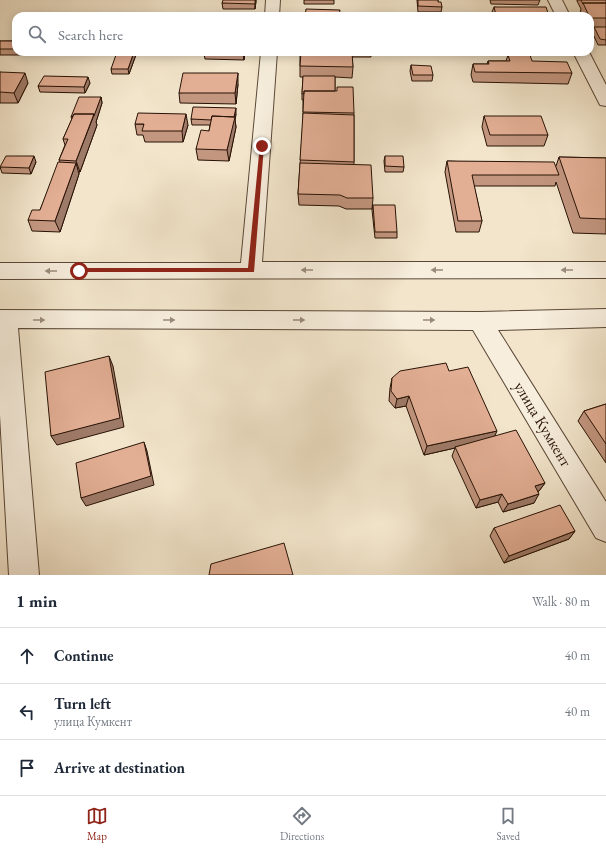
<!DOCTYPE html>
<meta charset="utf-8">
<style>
:root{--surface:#fff;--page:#f6f6f7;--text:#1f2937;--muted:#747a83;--line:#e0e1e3;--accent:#8f2418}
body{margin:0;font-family:"EB Garamond",serif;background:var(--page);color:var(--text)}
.stop{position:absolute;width:12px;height:12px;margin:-9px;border:3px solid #8f2418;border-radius:50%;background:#fff}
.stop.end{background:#8f2418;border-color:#fff;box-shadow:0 1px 4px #0008}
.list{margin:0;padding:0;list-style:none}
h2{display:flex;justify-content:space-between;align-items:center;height:52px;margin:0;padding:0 16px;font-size:17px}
h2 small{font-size:13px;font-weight:400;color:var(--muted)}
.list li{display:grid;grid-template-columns:26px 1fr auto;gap:12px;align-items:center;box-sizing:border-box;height:56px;padding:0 16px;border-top:1px solid var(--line)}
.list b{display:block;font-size:15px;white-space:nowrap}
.list p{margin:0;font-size:13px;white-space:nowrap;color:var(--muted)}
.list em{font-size:13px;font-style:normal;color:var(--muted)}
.icon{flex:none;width:22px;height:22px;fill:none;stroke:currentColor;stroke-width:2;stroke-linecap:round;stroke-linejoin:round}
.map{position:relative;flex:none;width:606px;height:575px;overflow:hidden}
.search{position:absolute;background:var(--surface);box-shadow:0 2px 10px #0003;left:12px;right:12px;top:12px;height:44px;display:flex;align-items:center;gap:10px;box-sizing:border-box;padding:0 14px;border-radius:12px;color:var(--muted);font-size:15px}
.sheet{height:220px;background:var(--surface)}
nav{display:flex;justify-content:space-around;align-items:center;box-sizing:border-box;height:56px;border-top:1px solid var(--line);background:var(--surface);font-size:11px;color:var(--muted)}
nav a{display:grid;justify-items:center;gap:2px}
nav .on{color:var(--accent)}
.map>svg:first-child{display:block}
</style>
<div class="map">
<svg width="606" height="575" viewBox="0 0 606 575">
<rect width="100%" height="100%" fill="#f2e5cb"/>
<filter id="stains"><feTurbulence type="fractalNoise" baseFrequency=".005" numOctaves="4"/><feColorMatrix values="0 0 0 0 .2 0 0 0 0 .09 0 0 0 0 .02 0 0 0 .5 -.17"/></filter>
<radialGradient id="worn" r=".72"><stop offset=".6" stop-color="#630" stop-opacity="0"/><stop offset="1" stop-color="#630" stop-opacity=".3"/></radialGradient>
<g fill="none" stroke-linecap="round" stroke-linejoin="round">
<defs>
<path id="street" d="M266,0H280L279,16H265Z
M548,0H562L570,16H556Z
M261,52H277L262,262H606V278L0,279V263H241Z
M573,52H589L606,85V106L600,105L598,101Z
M606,309V327L498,330L606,502V542L596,538L473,330L18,328L39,575H9L0,415V310L480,312Z"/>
</defs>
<use href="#street" stroke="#5a4736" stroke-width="2"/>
<use href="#street" fill="#f7eedd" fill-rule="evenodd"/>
</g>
<path fill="#c2967f" stroke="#281205" d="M256,0L255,9H223L222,3Z
M304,0H334V4H304Z
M417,0H438V2L442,7L441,12H418Z
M490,0H540L538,5L491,4Z
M577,0H606V45H598L592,32L594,28H590V16H581L580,13L581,9L577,1Z
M494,7L549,16H494L492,12Z
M0,41H16V52H37L35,55H0Z
M137,52L129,74H112L111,69Z
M245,52L244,60L205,59L204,54Z
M295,52H380V55H371V57H352L353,67L352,78L335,77V91L354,113V164L373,198L372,209H346L339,206L299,205L298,194L303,120V100H302V94L303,77H300V55H295Z
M508,55L572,73L568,84L473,82L471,75L473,64H487L488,61H506Z
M411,65L433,75L432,81H412L410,71Z
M0,72L28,83L18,103H0Z
M90,83L85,93L40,92L38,86Z
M238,84L236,104L180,103L179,93Z
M101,97L102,103L96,122L97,125L80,172H79V174L60,232L32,231L28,220L40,210L60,162L59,160L65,145L63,139L72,119L71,117Z
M236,114L235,120L236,127L229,161L198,160L196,149L209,131L210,125H192L191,119Z
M484,116L548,135L544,146H487L482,127Z
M135,124L188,125L183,142H145L143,135H137Z
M385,156L404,167L403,172H385L384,161Z
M559,157L606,158V234L573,233L556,182L555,186H474L482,221L479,232H456L445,172L447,161L556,166Z
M36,162L31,174L2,173L0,167Z
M373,205L397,232V238H375L372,210Z
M449,371L495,436L545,483L539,491L538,492L534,503L503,512L498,502L476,508L452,456L455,448L424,455L406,406L395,408L389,401L390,388L392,378Z
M606,404V463L578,421L584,411Z
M494,528L575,531L569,539L504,563L490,536Z"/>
<path fill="#9e7a68" stroke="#281205" d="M255,0H256V2L255,9Z
M134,52H137L129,74L128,69Z
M244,52H245L244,60L243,54Z
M25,73L28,83L18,103L14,93Z
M238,73V84L236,104L235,93Z
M88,77L90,83L85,93L84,87Z
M101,97L102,103L96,122L97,125L80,172L76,161Z
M236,108V114L235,120L236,127L229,161L227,150Z
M186,114L188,125L183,142L182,131Z
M34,156L36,162L31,174L29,168Z
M76,163L79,174L60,232L55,221Z
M109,356L113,366L124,427L57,445L51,436Z
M409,396L406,406L395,408L397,399Z
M497,431L493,440L455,447V448L424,455L427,446Z
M144,442L147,451L154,485L86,506L81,498Z
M545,483L539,491L529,494L535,486Z
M502,494L498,502L476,508L480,500Z
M539,494L534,503L503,512L508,504Z
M575,531L569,539L504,563L509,556Z"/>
<path fill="#e2ae94" stroke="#281205" d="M223,0H255V4L222,3Z
M418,0H438V2H441L442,7L418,6Z
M581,0H606V3H583V4Z
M583,3H606V18H590Z
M494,7H546L549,16L496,15Z
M306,9L340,10L339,16H305Z
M594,27H606V40L600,39Z
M0,41H16V49H0Z
M117,52H134L128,69H111Z
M204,52H244L243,54H204Z
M301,52H352L353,67L300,66Z
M508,55H530L532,61L567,62L572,73L475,72L473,64H489L488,61H510Z
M411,65L431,66L433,75H413Z
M0,72L25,73L14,93L0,92Z
M183,73H238L235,93H179Z
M44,76L88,77L84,87L38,86Z
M303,76H335V91H304V94H302Z
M337,87H353L354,113L303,112L304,91H337Z
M79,97H101L94,116V114H74L72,117H71Z
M193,107L236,108L234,117L212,116L211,120L191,119Z
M138,113L186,114L182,131H142L144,124H135Z
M303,113L354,115V162L300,160Z
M74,114H94L76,161L59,160L68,139H63Z
M212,116L235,117L227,150L196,149L201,130L209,131Z
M484,116H541L548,135H490Z
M6,156H34L29,168L0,167Z
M385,156H403L404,167L385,166Z
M559,157L606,158V219L580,218Z
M447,161L554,162L559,175H472L482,221H458Z
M58,162L76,163L55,221L28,220L32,210H40Z
M300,163L371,165L373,198H347L340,195L298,194Z
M373,205H395L397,232H375Z
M109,356L120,418L51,436L45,372Z
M446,363L449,371L468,367L497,431L427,446L409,396L397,399L391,391L392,378L400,371Z
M606,404V444L584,411Z
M516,430L545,483L535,486L539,494L508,504L502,494L480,500L455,447Z
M144,442L151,476L81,498L76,463Z
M560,505L575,531L509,556L494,528Z
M284,543L293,575H209L211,564Z"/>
<defs><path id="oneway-solid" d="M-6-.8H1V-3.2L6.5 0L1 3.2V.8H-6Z"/></defs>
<g fill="#9a8b7c">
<use href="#oneway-solid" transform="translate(307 270) rotate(180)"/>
<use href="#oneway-solid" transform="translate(437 270) rotate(180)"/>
<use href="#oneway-solid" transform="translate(567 270) rotate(180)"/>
<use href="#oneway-solid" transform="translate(51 271) rotate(180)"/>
<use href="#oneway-solid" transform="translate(39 320)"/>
<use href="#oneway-solid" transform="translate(169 320)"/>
<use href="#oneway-solid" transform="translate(299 320)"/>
<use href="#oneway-solid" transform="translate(429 320)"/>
</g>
<path fill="#8f2418" d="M260,144L264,146L254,272H76L75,271L79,268H248Z"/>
<g text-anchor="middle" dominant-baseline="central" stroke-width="3" stroke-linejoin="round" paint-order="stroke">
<g font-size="16" fill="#281205" stroke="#f7eedd">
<text transform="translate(543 424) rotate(59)">улица Кумкент</text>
</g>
</g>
<rect width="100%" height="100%" filter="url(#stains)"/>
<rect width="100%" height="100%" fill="url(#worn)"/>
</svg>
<div class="stop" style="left:79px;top:271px"></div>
<div class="stop end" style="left:262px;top:146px"></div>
<div class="search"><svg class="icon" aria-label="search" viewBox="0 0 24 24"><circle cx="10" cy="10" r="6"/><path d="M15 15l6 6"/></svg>Search here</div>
</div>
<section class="sheet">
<h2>1 min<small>Walk · 80 m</small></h2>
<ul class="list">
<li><svg class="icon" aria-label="ahead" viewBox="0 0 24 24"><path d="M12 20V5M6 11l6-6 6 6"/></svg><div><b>Continue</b></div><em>40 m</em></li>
<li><svg class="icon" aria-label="left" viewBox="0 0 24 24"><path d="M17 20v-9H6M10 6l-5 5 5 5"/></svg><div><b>Turn left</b><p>улица Кумкент</p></div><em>40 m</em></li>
<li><svg class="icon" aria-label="arrive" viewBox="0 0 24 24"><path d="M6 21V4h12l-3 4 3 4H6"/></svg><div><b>Arrive at destination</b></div></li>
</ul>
</section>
<nav>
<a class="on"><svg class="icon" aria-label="map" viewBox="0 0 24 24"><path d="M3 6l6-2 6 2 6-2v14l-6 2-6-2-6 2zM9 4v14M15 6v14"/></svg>Map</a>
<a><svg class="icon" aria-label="directions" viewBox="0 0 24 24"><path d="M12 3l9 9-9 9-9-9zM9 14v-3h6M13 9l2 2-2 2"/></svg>Directions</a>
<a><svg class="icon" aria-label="saved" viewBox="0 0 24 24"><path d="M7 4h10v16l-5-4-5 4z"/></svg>Saved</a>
</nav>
